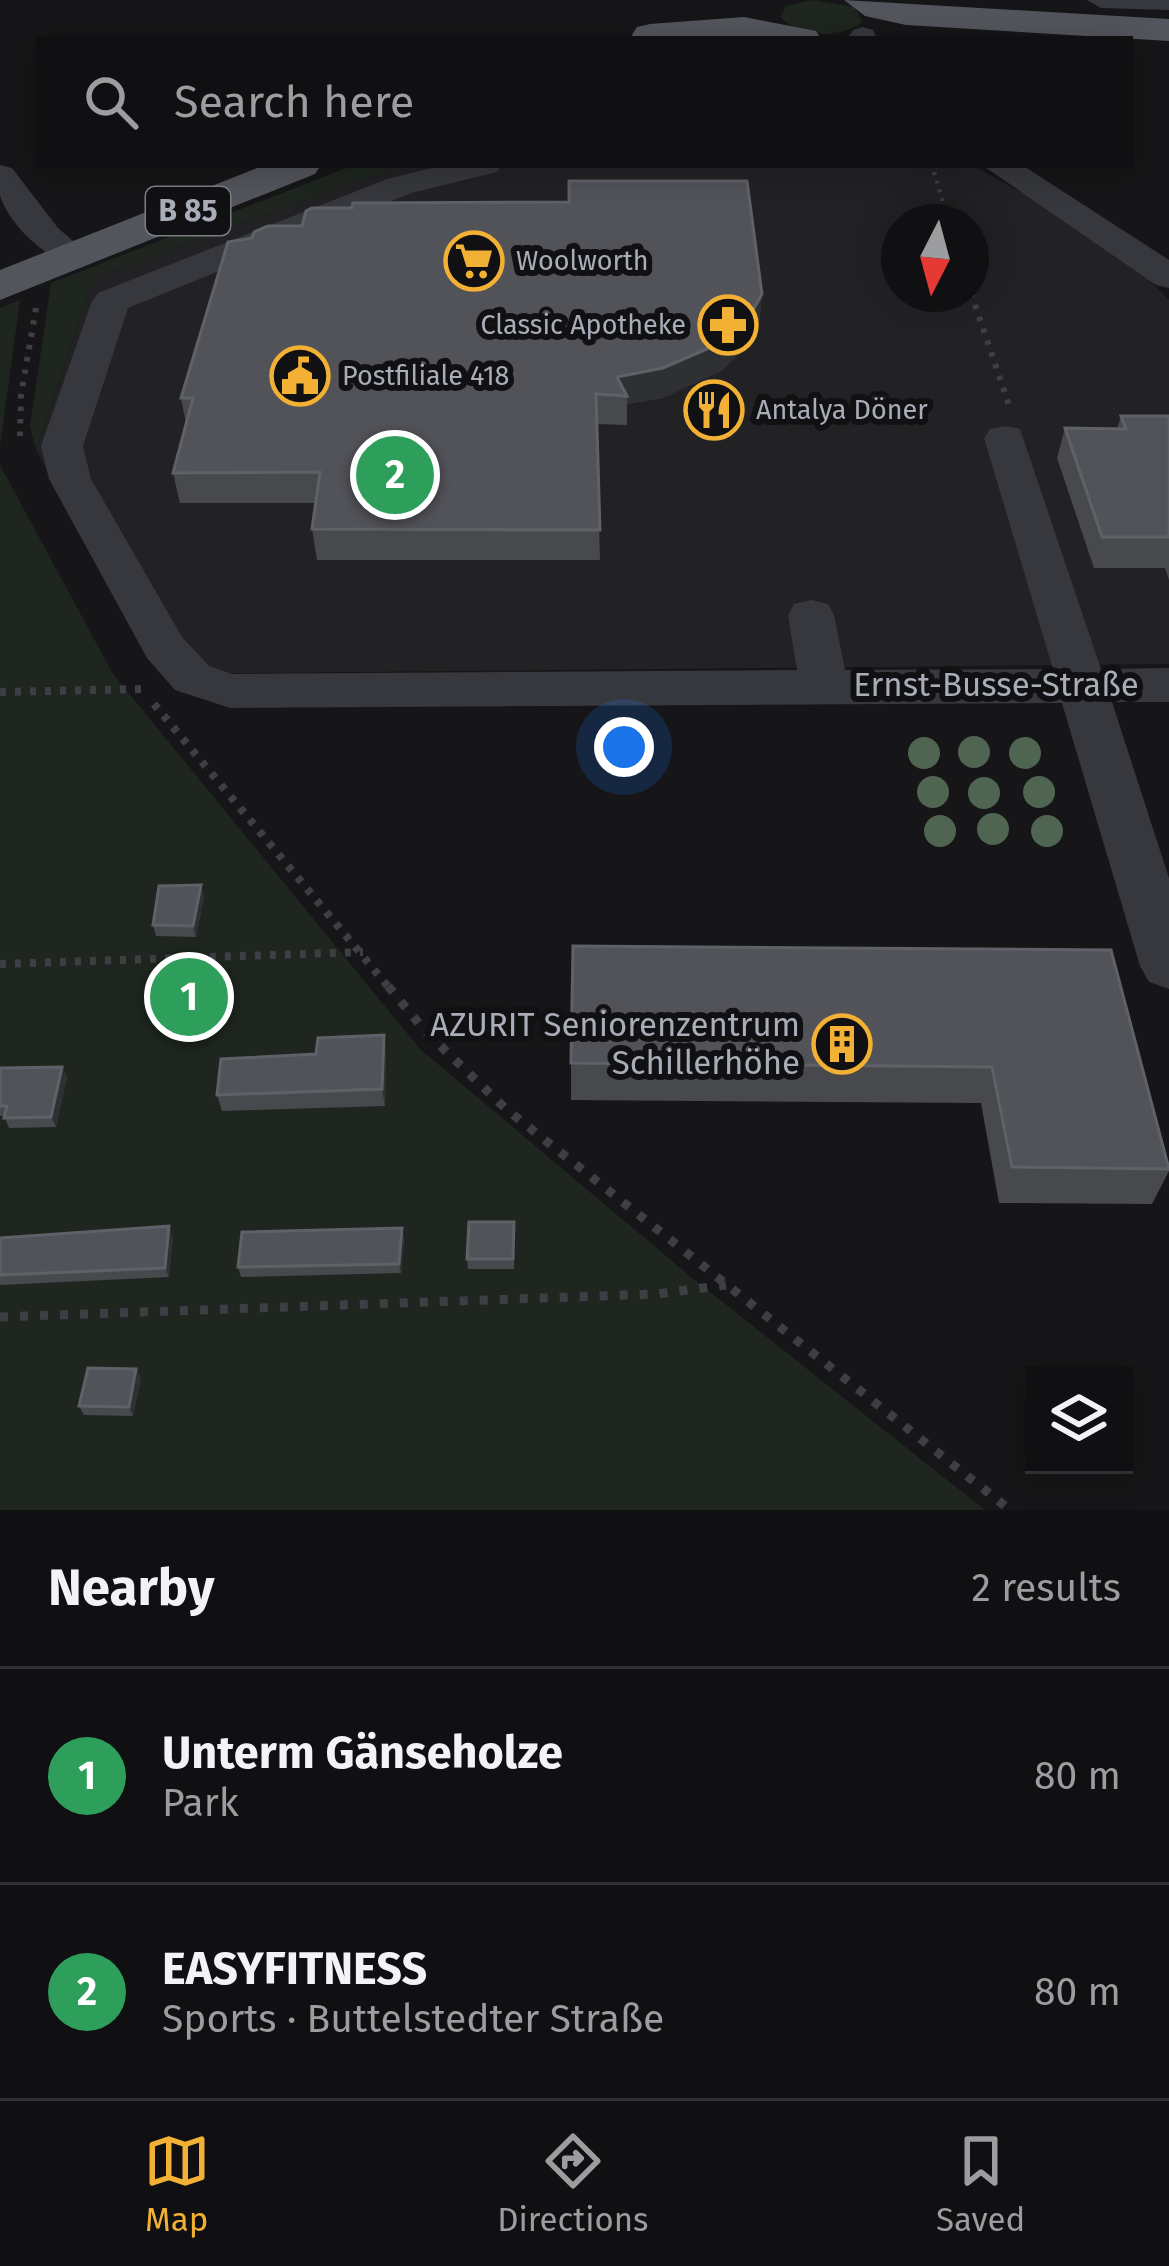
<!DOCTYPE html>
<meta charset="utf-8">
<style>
:root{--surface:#101012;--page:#19191b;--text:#f1f3f6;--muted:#9c9d9f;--line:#303032;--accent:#f2b134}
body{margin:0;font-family:"Fira Sans",sans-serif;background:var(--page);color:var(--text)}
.controls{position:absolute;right:36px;bottom:36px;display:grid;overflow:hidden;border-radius:0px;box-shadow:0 6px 30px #0003}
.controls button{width:108px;height:108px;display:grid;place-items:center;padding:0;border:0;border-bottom:3px solid var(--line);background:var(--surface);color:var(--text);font:60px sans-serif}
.compass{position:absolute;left:881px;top:204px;width:108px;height:108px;border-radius:50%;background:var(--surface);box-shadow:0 6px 30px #0003;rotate:186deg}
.you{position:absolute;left:624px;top:747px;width:42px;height:42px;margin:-30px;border:9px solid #fff;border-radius:50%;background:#1a73e8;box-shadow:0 0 0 18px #1a73e833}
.badge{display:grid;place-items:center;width:78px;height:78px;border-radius:50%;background:var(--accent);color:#fff;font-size:39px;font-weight:700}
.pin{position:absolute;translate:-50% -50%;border:6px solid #fff;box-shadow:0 3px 12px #0006}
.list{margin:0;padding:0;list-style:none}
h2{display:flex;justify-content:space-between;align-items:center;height:156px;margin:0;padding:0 48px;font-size:51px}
h2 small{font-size:39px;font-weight:400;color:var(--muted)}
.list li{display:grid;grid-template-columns:78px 1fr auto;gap:36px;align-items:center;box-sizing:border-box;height:216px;padding:0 48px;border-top:3px solid var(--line)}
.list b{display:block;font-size:45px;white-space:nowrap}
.list p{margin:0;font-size:39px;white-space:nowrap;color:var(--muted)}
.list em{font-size:39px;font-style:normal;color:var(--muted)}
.icon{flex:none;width:66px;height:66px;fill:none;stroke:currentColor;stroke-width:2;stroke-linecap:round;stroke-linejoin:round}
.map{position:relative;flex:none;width:1169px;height:1510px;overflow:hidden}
.search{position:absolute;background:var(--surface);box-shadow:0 6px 30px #0003;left:36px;right:36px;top:36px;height:132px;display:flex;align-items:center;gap:30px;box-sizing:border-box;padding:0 42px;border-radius:0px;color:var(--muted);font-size:45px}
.sheet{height:588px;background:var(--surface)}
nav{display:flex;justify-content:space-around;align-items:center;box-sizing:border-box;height:168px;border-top:3px solid var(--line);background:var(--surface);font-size:33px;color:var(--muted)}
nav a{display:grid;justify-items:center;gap:6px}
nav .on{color:var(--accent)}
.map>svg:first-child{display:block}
</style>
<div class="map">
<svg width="1169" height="1510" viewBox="0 0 1169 1510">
<rect width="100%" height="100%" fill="#161618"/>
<path fill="#222225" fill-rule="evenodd" d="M400,165H972L1068,218L1141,272L1169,300V664L160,674L36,450L94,278ZM899,222H971V294H899Z"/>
<path fill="#1e261f" d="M813,0L854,7L863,22C839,39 802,38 780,17L786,6Z
M354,165H400L94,278L36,450L30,426L51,283Z
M20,300L0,446V308Z
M0,465L113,674L420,1049L691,1277L985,1510H0Z"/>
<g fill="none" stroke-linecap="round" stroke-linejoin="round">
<path stroke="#3d3f44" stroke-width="4.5" stroke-dasharray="3 6" stroke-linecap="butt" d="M937,165L933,169L949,222"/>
<path stroke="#3d3f44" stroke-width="6" stroke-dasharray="4.5 8" stroke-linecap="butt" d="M971,293L1009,405
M20,436L21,395L36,308"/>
<path stroke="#3d3f44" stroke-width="8" stroke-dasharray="6 9" stroke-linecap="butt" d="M0,692L141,689
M154,704L390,989
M0,964L363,952"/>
<path stroke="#3d3f44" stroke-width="9" stroke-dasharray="8 12" stroke-linecap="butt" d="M388,986L426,1032L506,1109L1010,1510
M0,1317L657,1294L726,1285"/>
<path fill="#37383d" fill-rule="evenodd" d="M1087,0H1169V10L1101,8Z
M863,27L873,30L877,39H847L853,30Z
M0,165L12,168L58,228L92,257L87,265C57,272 7,224 0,195C0,186 0,174 0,165Z
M444,165H502L497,172L411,193L128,308L83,446L91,479L182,637L209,666L232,674L797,670L788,615L794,604L811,600L828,604L834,615L845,670L1053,669L984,438L990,429L1005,426L1020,429L1101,669L1169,668V702H1112L1169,878V989L1149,982L1140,966L1062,703L230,708L175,690L147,658L49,479L41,446L92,301L98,293L387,179Z
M982,165H1022L1169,260V288L1156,285Z"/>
<path fill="#53555c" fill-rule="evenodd" d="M844,0L1169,19V41L906,25L865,16Z
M744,17L816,31L821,39H635L632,35L637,27L650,24Z
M265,165H321L315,174L0,300V270Z"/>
</g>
<g fill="#506452">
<circle cx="974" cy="752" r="16"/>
<circle cx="924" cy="753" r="16"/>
<circle cx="1025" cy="753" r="16"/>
<circle cx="933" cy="792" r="16"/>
<circle cx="1039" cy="792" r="16"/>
<circle cx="984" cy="793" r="16"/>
<circle cx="993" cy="829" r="16"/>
<circle cx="940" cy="831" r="16"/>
<circle cx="1047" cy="831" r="16"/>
</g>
<path fill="#47494d" d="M762,294L759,323L745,348L721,371L662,398L627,404V425L596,424L600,560H317L312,529L316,503H180L173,473L186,423L181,398Z
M1121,416H1169V580L1165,568H1094L1057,458L1065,428L1117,429Z
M204,896L196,937L156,936L153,925Z
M1111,950L1169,1165V1171L1152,1204L999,1203L981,1103L571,1100V1063Z
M386,1052L385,1106L222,1111L217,1095Z
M62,1067L67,1077L56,1127L9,1128L4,1116H0V1068Z
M402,1228L404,1238L401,1273L241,1277L238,1267Z
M514,1231V1269H468L467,1259Z
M173,1236L169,1277L0,1285V1238Z
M136,1369L141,1378L133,1416L84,1415L79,1406Z"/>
<path fill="#2f3033" d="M762,294L759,323L745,348L721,371L662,398L627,404V396L617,377Z
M201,885L204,896L196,937L193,926Z
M384,1035L386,1052L385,1106L382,1089Z
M62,1067L67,1077L56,1127L51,1117Z
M169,1226L173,1236L169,1277L165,1268Z
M402,1228L404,1238L401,1273L399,1264Z
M136,1369L141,1378L133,1416L129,1407Z"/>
<path fill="#525359" stroke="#5f6168" stroke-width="3" d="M569,181H747L762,294L748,319L723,342L663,368L617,377L627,396L596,394L600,530L312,529L320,472L173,473L193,398H181L228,242L252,238L254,232L268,226H302L306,211L312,208H352L353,203L569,202Z
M1121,416H1169V537H1102L1065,428L1126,429Z
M201,885L193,926L153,925L159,886Z
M573,946L1111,950L1169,1169L1012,1167L992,1067L571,1063Z
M384,1035L382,1089L217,1095L221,1059L316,1054L318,1038Z
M62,1067L51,1117L4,1118L7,1106H0V1068Z
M469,1222H514L513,1259H467Z
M169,1226L165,1268L0,1275V1238Z
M402,1228L399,1264L238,1267L242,1232Z
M88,1368L136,1369L129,1407L79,1406Z"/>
<defs>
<symbol id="supermarket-ring" viewBox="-11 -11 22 22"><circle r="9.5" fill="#111113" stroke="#f2b134" stroke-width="1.5"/><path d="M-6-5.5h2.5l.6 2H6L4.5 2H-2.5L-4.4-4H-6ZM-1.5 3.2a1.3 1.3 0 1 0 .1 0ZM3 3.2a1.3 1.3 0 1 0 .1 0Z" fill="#f2b134"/></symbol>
<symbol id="pharmacy-ring" viewBox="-11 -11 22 22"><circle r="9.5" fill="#111113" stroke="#f2b134" stroke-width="1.5"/><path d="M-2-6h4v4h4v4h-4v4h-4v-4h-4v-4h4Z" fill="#f2b134"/></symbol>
<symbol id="civic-ring" viewBox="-11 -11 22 22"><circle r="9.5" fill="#111113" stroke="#f2b134" stroke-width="1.5"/><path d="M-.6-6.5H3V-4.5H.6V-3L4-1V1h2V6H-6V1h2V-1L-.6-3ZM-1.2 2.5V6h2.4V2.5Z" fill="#f2b134"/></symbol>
<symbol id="restaurant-ring" viewBox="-11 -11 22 22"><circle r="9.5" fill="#111113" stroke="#f2b134" stroke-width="1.5"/><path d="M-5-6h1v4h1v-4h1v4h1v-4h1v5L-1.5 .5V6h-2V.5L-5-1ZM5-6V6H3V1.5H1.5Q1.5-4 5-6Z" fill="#f2b134"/></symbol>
<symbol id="building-ring" viewBox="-11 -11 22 22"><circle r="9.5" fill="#111113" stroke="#f2b134" stroke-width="1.5"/><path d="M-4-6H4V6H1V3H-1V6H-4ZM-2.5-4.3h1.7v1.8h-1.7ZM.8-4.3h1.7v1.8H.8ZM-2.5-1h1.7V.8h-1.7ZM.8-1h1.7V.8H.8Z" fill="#f2b134"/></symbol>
</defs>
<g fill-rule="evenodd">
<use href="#supermarket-ring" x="441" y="228" width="66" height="66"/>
<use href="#pharmacy-ring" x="695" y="292" width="66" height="66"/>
<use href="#civic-ring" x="267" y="343" width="66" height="66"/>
<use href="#restaurant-ring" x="681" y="377" width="66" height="66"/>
<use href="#building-ring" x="809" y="1011" width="66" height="66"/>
</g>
<g text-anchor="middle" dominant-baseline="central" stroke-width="12" stroke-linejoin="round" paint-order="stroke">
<g font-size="27" fill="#a8adb8" stroke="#111113" text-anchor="start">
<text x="516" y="261">Woolworth</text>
<text x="686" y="325" text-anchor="end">Classic Apotheke</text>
<text x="342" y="376">Postfiliale 418</text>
<text x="756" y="410">Antalya Döner</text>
</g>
<rect fill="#111113" stroke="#7b7e86" stroke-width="3" x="146" y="187" width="84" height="48" rx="9"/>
<g font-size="30" font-weight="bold" fill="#a8adb8">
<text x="188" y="211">B 85</text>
</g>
<g font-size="33" fill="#a8adb8" stroke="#111113">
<text x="996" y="685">Ernst-Busse-Straße</text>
</g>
<g font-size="33" fill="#a8adb8" stroke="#111113" text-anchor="end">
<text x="800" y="1025">AZURIT Seniorenzentrum<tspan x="800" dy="38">Schillerhöhe</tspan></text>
</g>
</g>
</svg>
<div class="controls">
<button><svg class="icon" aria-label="layers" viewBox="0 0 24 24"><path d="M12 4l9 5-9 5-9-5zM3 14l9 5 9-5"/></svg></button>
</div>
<svg class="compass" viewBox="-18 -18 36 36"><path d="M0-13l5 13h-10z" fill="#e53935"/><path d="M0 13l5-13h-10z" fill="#9c9d9f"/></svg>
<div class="you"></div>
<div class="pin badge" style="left:189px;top:997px;background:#2e9e5b">1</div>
<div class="pin badge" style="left:395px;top:475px;background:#2e9e5b">2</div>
<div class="search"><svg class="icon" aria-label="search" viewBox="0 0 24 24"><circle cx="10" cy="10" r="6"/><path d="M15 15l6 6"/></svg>Search here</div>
</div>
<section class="sheet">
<h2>Nearby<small>2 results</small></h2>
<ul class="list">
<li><span class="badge" style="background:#2e9e5b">1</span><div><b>Unterm Gänseholze</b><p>Park</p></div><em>80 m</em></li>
<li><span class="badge" style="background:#2e9e5b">2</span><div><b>EASYFITNESS</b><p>Sports · Buttelstedter Straße</p></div><em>80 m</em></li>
</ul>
</section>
<nav>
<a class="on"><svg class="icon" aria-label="map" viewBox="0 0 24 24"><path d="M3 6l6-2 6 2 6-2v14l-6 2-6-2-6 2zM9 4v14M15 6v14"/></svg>Map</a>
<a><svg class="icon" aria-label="directions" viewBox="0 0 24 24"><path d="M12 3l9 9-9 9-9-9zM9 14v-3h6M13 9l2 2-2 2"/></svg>Directions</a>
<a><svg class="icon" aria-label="saved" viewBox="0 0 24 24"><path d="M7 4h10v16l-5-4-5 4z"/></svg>Saved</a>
</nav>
